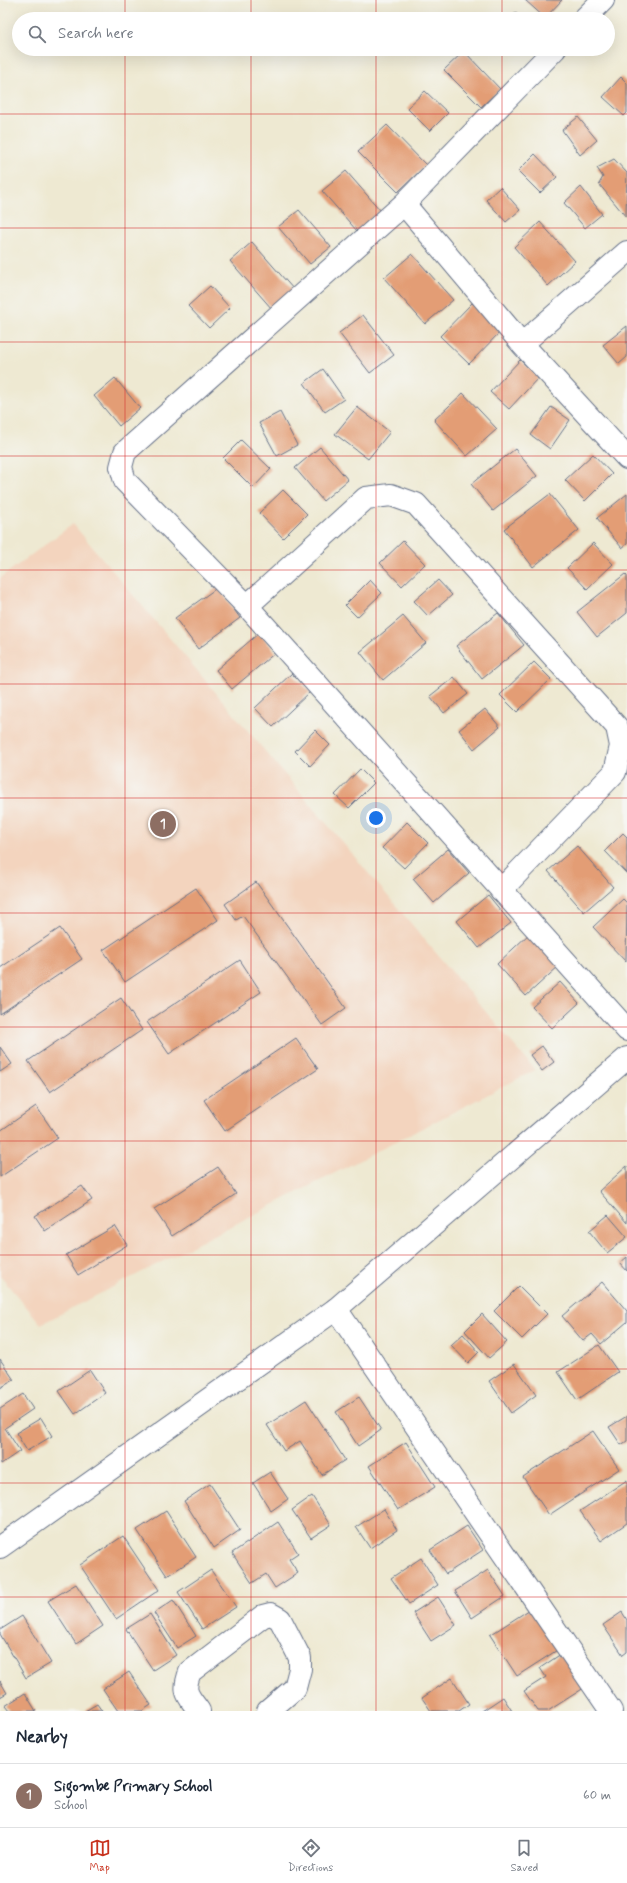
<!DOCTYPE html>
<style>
:root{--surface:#fff;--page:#f2f2f3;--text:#1f2937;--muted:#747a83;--line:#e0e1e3;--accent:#c8321e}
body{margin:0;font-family:Mynerve,sans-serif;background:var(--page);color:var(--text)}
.you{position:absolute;left:376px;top:818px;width:14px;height:14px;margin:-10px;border:3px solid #fff;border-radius:50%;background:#1a73e8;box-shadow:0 0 0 6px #1a73e833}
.badge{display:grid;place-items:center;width:26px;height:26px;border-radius:50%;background:var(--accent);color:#fff;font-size:13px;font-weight:700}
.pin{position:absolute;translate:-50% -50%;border:2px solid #fff;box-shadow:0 1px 4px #0006}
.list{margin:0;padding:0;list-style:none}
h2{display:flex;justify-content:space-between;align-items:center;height:52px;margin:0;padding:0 16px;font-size:17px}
h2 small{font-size:13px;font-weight:400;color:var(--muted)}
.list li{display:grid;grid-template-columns:26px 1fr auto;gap:12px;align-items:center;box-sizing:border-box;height:64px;padding:0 16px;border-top:1px solid var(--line)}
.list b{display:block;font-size:15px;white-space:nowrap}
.list p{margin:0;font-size:13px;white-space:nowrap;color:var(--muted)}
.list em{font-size:13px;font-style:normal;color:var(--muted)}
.icon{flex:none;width:22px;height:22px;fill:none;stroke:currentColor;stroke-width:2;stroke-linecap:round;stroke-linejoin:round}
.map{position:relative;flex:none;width:627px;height:1711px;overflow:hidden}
.search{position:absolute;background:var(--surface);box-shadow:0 4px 16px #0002;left:12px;right:12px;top:12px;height:44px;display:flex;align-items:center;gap:10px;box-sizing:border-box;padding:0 14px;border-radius:22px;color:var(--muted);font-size:15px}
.sheet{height:116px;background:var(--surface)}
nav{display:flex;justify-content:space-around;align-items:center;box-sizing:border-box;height:56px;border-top:1px solid var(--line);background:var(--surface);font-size:11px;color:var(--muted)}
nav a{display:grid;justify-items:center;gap:2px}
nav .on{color:var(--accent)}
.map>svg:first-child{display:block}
</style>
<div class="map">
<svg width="627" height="1711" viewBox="0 0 627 1711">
<rect width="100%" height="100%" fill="#f6f6f2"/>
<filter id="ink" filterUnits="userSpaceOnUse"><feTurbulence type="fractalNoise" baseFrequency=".025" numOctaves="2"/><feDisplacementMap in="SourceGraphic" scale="8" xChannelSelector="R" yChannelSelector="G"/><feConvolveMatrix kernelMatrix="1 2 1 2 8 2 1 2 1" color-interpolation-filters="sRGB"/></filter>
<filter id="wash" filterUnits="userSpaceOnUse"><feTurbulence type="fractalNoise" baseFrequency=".012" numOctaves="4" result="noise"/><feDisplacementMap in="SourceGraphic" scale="16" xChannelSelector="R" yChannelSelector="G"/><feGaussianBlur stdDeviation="0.9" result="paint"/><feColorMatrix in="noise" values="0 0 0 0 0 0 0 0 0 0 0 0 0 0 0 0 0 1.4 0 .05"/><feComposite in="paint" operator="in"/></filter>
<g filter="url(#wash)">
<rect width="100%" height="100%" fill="#eee9d2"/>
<path fill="#f3d4be" d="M73,524L535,1070L41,1324L0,1276V578Z"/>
<g id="blocks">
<path fill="#e39d75" d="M525,0H562L545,18Z
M516,13L521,19H508Z
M464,51L500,89L481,107L444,70Z
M621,77L627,83V113L624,116L603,97Z
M425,91L448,113L430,131L407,108Z
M578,117L597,140L580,155L562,130Z
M387,125L426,165L398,192L358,152Z
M535,154L557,177L540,193L518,171Z
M614,159L627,173L626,217L599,184L603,177L597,168Z
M346,171L381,211L357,231L322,191Z
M500,187L520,210L506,222L486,200Z
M581,187L602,214L585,228L564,203Z
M299,210L331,247L310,264L278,227Z
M540,222L575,261L548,286L514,247Z
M252,242L294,290L272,309L230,261Z
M412,254L453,300L425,324L384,278Z
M210,286L230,308L209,328L188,306Z
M472,303L502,330L469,364L440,336Z
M363,315L394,355L370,373L339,333Z
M627,326V357L619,364L603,345Z
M520,360L539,377L509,409L490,392Z
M323,369L344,399L325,412L304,383Z
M115,378L140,408L119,426L94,396Z
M463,393L497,429L467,456L434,420Z
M357,407L390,432L368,459L335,434Z
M551,407L570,420L550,449L531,435Z
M280,412L297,445L277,456L259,423Z
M241,440L271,469L253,488L223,458Z
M320,447L348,480L323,501L295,468Z
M515,449L537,476L493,511L471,484Z
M593,454L612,474L585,501L565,480Z
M283,490L307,514L283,538L259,513Z
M550,494L579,530L533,567L504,529Z
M627,494V544L622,548L597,518Z
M403,541L425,564L402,586L380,563Z
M593,543L613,564L587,589L567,568Z
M625,574L627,576V613L597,637L577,612Z
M370,580L382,593L357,617L345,605Z
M438,580L452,595L428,616L414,601Z
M218,587L240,618L198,649L175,618Z
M498,613L524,645L482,679L456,646Z
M403,616L426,643L383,680L360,652Z
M259,633L276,652L232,689L216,670Z
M534,662L551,679L517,712L500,695Z
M292,673L310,692L273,727L255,708Z
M454,677L468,694L444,713L430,696Z
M485,709L500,727L474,749L459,730Z
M315,730L330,745L310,766L295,751Z
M360,769L374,783L349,808L335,795Z
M407,822L428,843L404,868L382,848Z
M623,833L627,837V874L605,851Z
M577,846L613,887L584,912L548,871Z
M448,849L469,873L434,903L413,879Z
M256,882L346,1008L322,1025L243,916L236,920L225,904Z
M196,888L218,920L125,982L103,950Z
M488,895L511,923L479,948L457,921Z
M623,899L627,903L626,962L593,927Z
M60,928L82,959L0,1014V968Z
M530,933L560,965L526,996L497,964Z
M240,960L261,992L169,1054L147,1022Z
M560,982L579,1003L552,1028L532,1007Z
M121,998L142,1030L50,1092L28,1061Z
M296,1038L318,1069L225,1131L204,1100Z
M542,1046L554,1062L542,1071L530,1055Z
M0,1047L12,1064L0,1072Z
M36,1106L58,1138L0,1177V1131Z
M627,1166V1223L599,1191Z
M218,1167L236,1194L172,1236L154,1209Z
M82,1186L92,1200L45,1231L35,1216Z
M608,1215L627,1237L607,1253L589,1231Z
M115,1226L127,1245L78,1275L66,1255Z
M627,1257V1271L620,1263Z
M602,1282L627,1311V1322L601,1344L592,1334L583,1341L562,1316Z
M519,1286L547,1314L522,1339L494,1311Z
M482,1314L507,1342L489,1358L465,1331Z
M463,1334L479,1352L468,1363L451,1345Z
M599,1345L618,1372L577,1400L558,1372Z
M0,1359L14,1380L0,1388Z
M514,1364L536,1395L511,1413L489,1381Z
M90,1370L105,1393L75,1414L59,1391Z
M23,1394L33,1409L5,1428L20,1451L1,1464L0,1409Z
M359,1397L381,1430L358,1446L336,1412Z
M306,1400L345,1460L322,1475L300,1441L284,1451L267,1425Z
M627,1416V1441L621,1445L609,1427Z
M41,1418L52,1436L27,1451L16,1433Z
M593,1431L619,1469L549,1515L523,1477Z
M406,1442L435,1487L398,1510L369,1466Z
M270,1472L288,1499L271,1511L253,1483Z
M627,1480V1523L601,1541L580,1511Z
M210,1484L240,1530L214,1548L184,1501Z
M312,1496L331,1525L311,1538L292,1510Z
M384,1509L397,1530L370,1548L356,1527Z
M166,1511L196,1557L167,1576L137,1530Z
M278,1522L298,1553L289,1559L298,1573L275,1588L266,1574L252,1583L232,1553Z
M467,1526L483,1550L446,1574L430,1550Z
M123,1536L159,1590L116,1619L80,1565Z
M421,1558L438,1585L409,1604L391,1578Z
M211,1570L236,1607L202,1629L178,1592Z
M488,1570L505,1596L472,1618L455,1591Z
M76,1584L103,1626L76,1644L48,1601Z
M438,1597L456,1625L431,1641L413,1613Z
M173,1600L196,1636L177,1648L154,1613Z
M535,1606L562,1647L517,1676L490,1635Z
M622,1612L627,1620V1652L623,1655L603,1625Z
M150,1614L176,1655L153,1670L126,1629Z
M22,1616L51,1663L26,1678L0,1634V1630Z
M564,1652L587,1686L548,1711H538L524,1691L546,1677L540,1668Z
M129,1672L151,1705L142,1711H118L103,1689Z
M452,1678L469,1704L459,1711H431L422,1698Z
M0,1681L7,1693L0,1697Z
M25,1693L36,1711H9L5,1706Z
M503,1697L512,1711H482Z
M97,1704L102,1711H85Z"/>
</g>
</g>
<g filter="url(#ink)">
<use href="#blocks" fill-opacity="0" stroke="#657087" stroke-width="1"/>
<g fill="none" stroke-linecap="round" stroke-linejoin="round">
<defs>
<path id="minor" d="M584,19L603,0
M555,49L404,204L125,452L121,467L125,481L247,606L627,1030
M404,204L522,344L627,458
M522,344L627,252
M247,606L366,498L391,495L416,504L617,727L621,746L615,772L501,890
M336,1309L611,1711
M199,1711C188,1695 182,1693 190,1672L263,1616L271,1614L280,1619L300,1658V1669L295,1688L268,1711"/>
<path id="tertiary" d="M0,1547L336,1309L627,1058"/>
</defs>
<use href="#minor" stroke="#657087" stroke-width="24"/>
<use href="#tertiary" stroke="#657087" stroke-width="24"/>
<use href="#minor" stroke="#fff" stroke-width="22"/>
<use href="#tertiary" stroke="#fff" stroke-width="22"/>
</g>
</g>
<path fill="none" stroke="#d62828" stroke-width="1" stroke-opacity="0.55" d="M125,0V19M251,0V19M376,0V19M502,0V19M125,49V1711M251,49V1711M376,49V1711M502,49V1711M0,114H627M0,228H627M0,342H627M0,456H627M0,570H627M0,684H627M0,798H627M0,913H627M0,1027H627M0,1141H627M0,1255H627M0,1369H627M0,1483H627M0,1597H627"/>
</svg>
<div class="you"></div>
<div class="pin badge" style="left:163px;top:824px;background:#8d6e63">1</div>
<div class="search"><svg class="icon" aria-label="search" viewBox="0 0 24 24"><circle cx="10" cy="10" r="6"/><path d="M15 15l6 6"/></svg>Search here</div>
</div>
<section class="sheet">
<h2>Nearby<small></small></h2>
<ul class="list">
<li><span class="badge" style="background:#8d6e63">1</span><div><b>Sigombe Primary School</b><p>School</p></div><em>60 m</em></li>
</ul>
</section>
<nav>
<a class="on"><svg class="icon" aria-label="map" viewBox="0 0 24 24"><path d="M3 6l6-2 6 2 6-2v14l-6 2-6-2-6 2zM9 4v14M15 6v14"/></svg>Map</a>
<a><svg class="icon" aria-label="directions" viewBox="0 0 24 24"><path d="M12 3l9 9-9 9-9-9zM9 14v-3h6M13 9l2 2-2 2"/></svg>Directions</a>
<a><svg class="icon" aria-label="saved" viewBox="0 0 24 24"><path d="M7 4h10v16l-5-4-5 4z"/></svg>Saved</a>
</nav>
